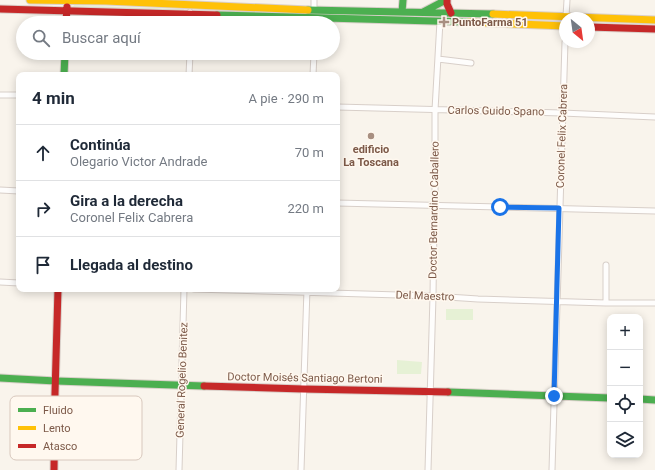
<!DOCTYPE html>
<html lang="es">
<meta charset="utf-8">
<style>
:root{--surface:#fff;--page:#f6f6f7;--text:#1f2937;--muted:#747a83;--line:#e0e1e3}
body{margin:0;font-family:Roboto,sans-serif;background:var(--page);color:var(--text)}
.controls{position:absolute;right:12px;bottom:12px;display:grid;overflow:hidden;border-radius:8px;box-shadow:0 2px 10px #0003}
.controls button{width:36px;height:36px;display:grid;place-items:center;padding:0;border:0;border-bottom:1px solid var(--line);background:var(--surface);color:var(--text);font:20px sans-serif}
.compass{position:absolute;left:559px;top:12px;width:36px;height:36px;border-radius:50%;background:var(--surface);box-shadow:0 2px 10px #0003;rotate:151deg}
.stop{position:absolute;width:12px;height:12px;margin:-9px;border:3px solid #1a73e8;border-radius:50%;background:#fff}
.stop.end{background:#1a73e8;border-color:#fff;box-shadow:0 1px 4px #0008}
.list{margin:0;padding:0;list-style:none}
h2{display:flex;justify-content:space-between;align-items:center;height:52px;margin:0;padding:0 16px;font-size:17px}
h2 small{font-size:13px;font-weight:400;color:var(--muted)}
.list li{display:grid;grid-template-columns:26px 1fr auto;gap:12px;align-items:center;box-sizing:border-box;height:56px;padding:0 16px;border-top:1px solid var(--line)}
.list b{display:block;font-size:15px;white-space:nowrap}
.list p{margin:0;font-size:13px;white-space:nowrap;color:var(--muted)}
.list em{font-size:13px;font-style:normal;color:var(--muted)}
.icon{flex:none;width:22px;height:22px;fill:none;stroke:currentColor;stroke-width:2;stroke-linecap:round;stroke-linejoin:round}
.map{position:relative;flex:none;width:655px;height:470px;overflow:hidden}
.search{position:absolute;background:var(--surface);box-shadow:0 2px 10px #0003;left:16px;top:16px;width:324px;height:44px;display:flex;align-items:center;gap:10px;box-sizing:border-box;padding:0 14px;border-radius:22px;color:var(--muted);font-size:15px}
.panel{position:absolute;background:var(--surface);box-shadow:0 2px 10px #0003;left:16px;top:72px;width:324px;height:220px;border-radius:8px}
.map>svg:first-child{display:block}
</style>
<div class="map">
<svg width="655" height="470" viewBox="0 0 655 470">
<rect width="100%" height="100%" fill="#f9f4ec"/>
<path fill="#e6f1d5" d="M74,5L184,9V11L73,7Z
M446,309H473V320H446Z
M397,360L422,362L421,374H397Z"/>
<g fill="none" stroke-linecap="round" stroke-linejoin="round">
<defs>
<path id="street" d="M314,10V0
M566,17L567,0
M190,23V12
M438,59L471,63
M189,75L190,53
M313,75L314,53
M0,95H19
M337,107L562,113L655,117
M0,190L19,191
M337,203L655,211
M0,282L19,283
M194,289L433,296L478,299L606,303H655
M606,303V265
M179,470L184,289
M301,470L307,289
M428,470L433,296L434,223L435,197V110L440,21
M552,470L565,42"/>
<path id="fast" d="M308,10L493,14
M402,12L403,0
M423,12L446,0
M217,15L469,22
M64,75L65,53
M0,378L56,381L204,386
M448,392L610,398
M640,399L655,400"/>
<path id="slow" d="M30,0L106,1L308,10
M493,14L655,20
M469,22L565,26"/>
<path id="jam" d="M447,0V4L451,13
M0,9L217,15
M66,23L67,7
M589,27L655,29
M204,386L303,389L448,392
M54,470L55,393L58,289"/>
</defs>
<use href="#street" stroke="#d8cfc9" stroke-width="7"/>
<use href="#fast" stroke="#dad0ca" stroke-width="9"/>
<use href="#slow" stroke="#dad0ca" stroke-width="9"/>
<use href="#jam" stroke="#dad0ca" stroke-width="9"/>
<use href="#street" stroke="#fefdfc" stroke-width="5"/>
<use href="#fast" stroke="#4caf50" stroke-width="7"/>
<use href="#slow" stroke="#ffc107" stroke-width="7"/>
<use href="#jam" stroke="#c62828" stroke-width="7"/>
</g>
<g fill="none" stroke-linecap="round" stroke-linejoin="round">
<path stroke="#1a73e8" stroke-width="5" d="M500,207L559,208L554,396"/>
</g>
<g fill="#a88f81" stroke="#fff8ef" stroke-width="1.5">
<path d="M442 16h4v4h4v4h-4v4h-4v-4h-4v-4h4z"/>
<circle cx="371" cy="136" r="4"/>
</g>
<g text-anchor="middle" dominant-baseline="central" stroke-width="3" stroke-linejoin="round" paint-order="stroke">
<g font-size="11" font-weight="bold" fill="#7c5948" stroke="#fff8ef" text-anchor="start">
<text x="452" y="22">PuntoFarma 51</text>
<text x="371" y="149" text-anchor="middle">edificio<tspan x="371" dy="13">La Toscana</tspan></text>
</g>
<g font-size="11" fill="#7c5948" stroke="#fff8ef">
<text transform="translate(496 111) rotate(1)">Carlos Guido Spano</text>
<text transform="translate(562 136) rotate(-88)">Coronel Felix Cabrera</text>
<text transform="translate(434 210) rotate(-89)">Doctor Bernardino Caballero</text>
<text transform="translate(425 296) rotate(2)">Del Maestro</text>
<text transform="translate(305 378) rotate(1)">Doctor Moisés Santiago Bertoni</text>
<text transform="translate(182 380) rotate(-88)">General Rogelio Benitez</text>
</g>
</g>
<rect x="10" y="396" width="132" height="64" rx="6" fill="#fff8ef" stroke="#d8c8bd" stroke-width="1"/>
<rect x="18" y="408" width="18" height="4" fill="#4caf50"/>
<rect x="18" y="426" width="18" height="4" fill="#ffc107"/>
<rect x="18" y="444" width="18" height="4" fill="#c62828"/>
<g font-size="11" fill="#7c5948">
<text x="43" y="414">Fluido</text>
<text x="43" y="432">Lento</text>
<text x="43" y="450">Atasco</text>
</g>
</svg>
<div class="controls">
<button>+</button>
<button>−</button>
<button><svg class="icon" aria-label="locate" viewBox="0 0 24 24"><circle cx="12" cy="12" r="6"/><path d="M12 2v4M12 18v4M2 12h4M18 12h4"/></svg></button>
<button><svg class="icon" aria-label="layers" viewBox="0 0 24 24"><path d="M12 4l9 5-9 5-9-5zM3 14l9 5 9-5"/></svg></button>
</div>
<svg class="compass" viewBox="-18 -18 36 36"><path d="M0-13l5 13h-10z" fill="#e53935"/><path d="M0 13l5-13h-10z" fill="#747a83"/></svg>
<div class="stop" style="left:500px;top:207px"></div>
<div class="stop end" style="left:554px;top:396px"></div>
<div class="search"><svg class="icon" aria-label="search" viewBox="0 0 24 24"><circle cx="10" cy="10" r="6"/><path d="M15 15l6 6"/></svg>Buscar aquí</div>
<section class="panel">
<h2>4 min<small>A pie · 290 m</small></h2>
<ul class="list">
<li><svg class="icon" aria-label="ahead" viewBox="0 0 24 24"><path d="M12 20V5M6 11l6-6 6 6"/></svg><div><b>Continúa</b><p>Olegario Victor Andrade</p></div><em>70 m</em></li>
<li><svg class="icon" aria-label="right" viewBox="0 0 24 24"><path d="M7 20v-9h11M14 6l5 5-5 5"/></svg><div><b>Gira a la derecha</b><p>Coronel Felix Cabrera</p></div><em>220 m</em></li>
<li><svg class="icon" aria-label="arrive" viewBox="0 0 24 24"><path d="M6 21V4h12l-3 4 3 4H6"/></svg><div><b>Llegada al destino</b></div></li>
</ul>
</section>
</div>
